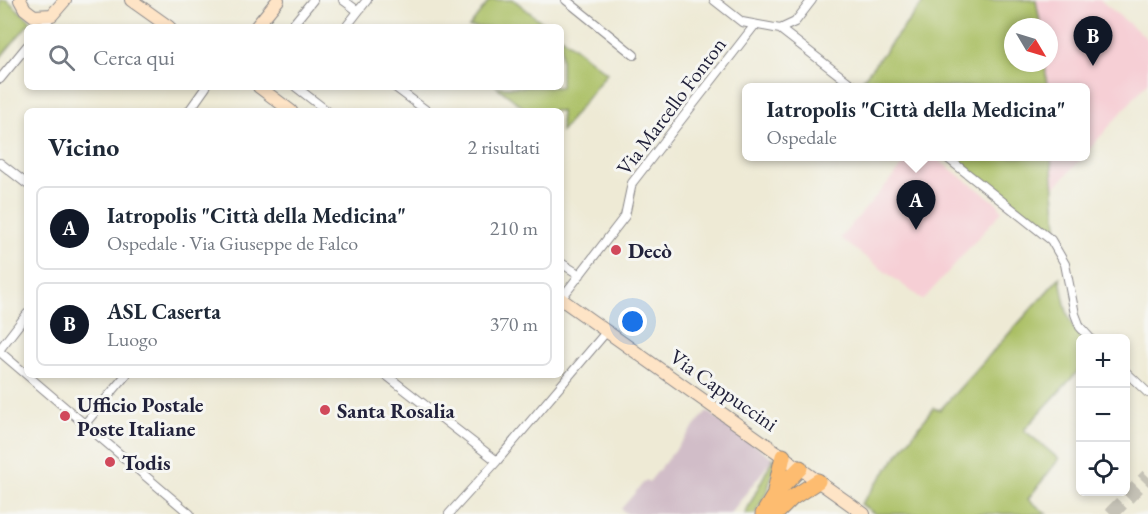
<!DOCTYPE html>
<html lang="it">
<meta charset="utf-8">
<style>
:root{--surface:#fff;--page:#f2f2f3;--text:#1f2937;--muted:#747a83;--line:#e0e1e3;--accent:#111827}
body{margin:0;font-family:"EB Garamond",serif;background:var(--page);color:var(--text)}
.controls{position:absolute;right:18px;bottom:18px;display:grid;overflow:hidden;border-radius:9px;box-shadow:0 3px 9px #0003}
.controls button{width:54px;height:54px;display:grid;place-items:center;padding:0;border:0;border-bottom:2px solid var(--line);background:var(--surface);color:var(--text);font:30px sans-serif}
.compass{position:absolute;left:1004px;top:18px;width:54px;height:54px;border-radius:50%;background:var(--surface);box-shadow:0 3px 9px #0003;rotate:128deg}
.you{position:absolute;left:633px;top:322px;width:21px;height:21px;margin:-15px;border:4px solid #fff;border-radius:50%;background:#1a73e8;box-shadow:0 0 0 9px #1a73e833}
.badge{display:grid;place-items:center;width:39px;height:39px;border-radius:50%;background:var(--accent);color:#fff;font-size:20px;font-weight:700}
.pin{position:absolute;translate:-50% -50px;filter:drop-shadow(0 2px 3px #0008)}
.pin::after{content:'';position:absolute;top:32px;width:21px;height:18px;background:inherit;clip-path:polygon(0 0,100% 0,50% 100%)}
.popup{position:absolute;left:742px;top:83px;width:348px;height:78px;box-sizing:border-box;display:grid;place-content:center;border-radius:9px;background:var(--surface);filter:drop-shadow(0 2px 4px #0005);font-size:20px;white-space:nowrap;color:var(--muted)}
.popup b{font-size:22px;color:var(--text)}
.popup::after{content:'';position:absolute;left:50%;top:100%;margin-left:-12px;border:12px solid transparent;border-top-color:var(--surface)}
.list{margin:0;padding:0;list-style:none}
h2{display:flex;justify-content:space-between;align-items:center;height:78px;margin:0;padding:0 24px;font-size:26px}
h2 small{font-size:20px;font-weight:400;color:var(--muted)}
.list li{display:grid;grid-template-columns:39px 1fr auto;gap:18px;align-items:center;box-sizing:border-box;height:84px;margin:0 12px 12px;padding:0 12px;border:2px solid var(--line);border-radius:9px}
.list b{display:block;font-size:22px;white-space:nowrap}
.list p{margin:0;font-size:20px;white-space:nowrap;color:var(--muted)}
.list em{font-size:20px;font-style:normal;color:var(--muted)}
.icon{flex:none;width:33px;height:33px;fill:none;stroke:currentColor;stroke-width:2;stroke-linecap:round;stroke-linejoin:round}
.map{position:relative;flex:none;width:1148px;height:514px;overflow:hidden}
.search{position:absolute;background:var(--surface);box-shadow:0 3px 9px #0003;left:24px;top:24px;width:540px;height:66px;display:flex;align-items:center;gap:15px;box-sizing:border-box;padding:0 21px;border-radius:9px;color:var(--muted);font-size:22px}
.panel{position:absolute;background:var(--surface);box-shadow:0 3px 9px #0003;left:24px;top:108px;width:540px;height:270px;border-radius:9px}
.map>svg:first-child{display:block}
</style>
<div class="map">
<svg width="1148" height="514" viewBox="0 0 1148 514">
<rect width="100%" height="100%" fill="#f6f6f2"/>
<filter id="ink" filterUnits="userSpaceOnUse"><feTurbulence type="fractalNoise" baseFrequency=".0167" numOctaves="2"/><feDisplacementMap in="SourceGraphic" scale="12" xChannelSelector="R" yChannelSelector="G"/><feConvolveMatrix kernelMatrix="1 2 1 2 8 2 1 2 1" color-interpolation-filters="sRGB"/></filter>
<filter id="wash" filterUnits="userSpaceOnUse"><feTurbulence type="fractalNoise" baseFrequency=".008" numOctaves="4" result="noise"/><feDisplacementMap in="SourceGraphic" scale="24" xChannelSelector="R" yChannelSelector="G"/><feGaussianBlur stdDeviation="1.35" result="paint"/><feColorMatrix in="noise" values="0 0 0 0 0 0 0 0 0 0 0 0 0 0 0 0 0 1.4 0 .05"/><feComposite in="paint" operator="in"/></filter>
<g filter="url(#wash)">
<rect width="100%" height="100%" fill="#eeead5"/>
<path fill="#f6cfd5" d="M1036,0H1100L1148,39V82L1086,153V88L1047,87L1045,63H1049V27H1041Z
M911,156L934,157L998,204L1002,211L923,300L840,238Z
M1051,157H1083L1057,185L1052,187Z"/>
<path fill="#d1bdc8" d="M707,411L773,458L730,514H627L621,509L646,480L649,482Z"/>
<path fill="#aabf64" stroke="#667050" stroke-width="1.5" d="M0,0H7L31,21L0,58Z
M490,0H514L548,27H469Z
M925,0H1036L1041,27H1013V63H1045L1047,87L856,88Z
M561,37L607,73L561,132V111H528L497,87H561Z
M950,157H1051L1058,236Z
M1060,277C1064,300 1066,321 1081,338L1080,369L1024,430L1059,459L1028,499L1047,514H875L861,504L933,408L940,410Z
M773,458L775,461L768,490L755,514H745Z"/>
</g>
<g filter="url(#ink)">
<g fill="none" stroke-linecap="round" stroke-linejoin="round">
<path stroke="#c5c2b6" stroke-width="15" stroke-dasharray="15 8" stroke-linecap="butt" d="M1111,514L1148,476"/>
<defs>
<path id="street" d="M343,0L358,11
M566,0L634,55
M714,0L742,22L780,29L856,88
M43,27L52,15
M291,27L313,0
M346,27L367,0
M780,29L795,22L812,0
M0,79L27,46
M296,87L327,111
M395,87L427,111
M189,111L206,87
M945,156L1051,240L1065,264L1075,314L1080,327L1090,338
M0,163L27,184
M561,263L580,275
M561,299L625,216L632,183L754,26
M0,349L27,314
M0,352L190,514
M1126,372L1148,393
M386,375L497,461
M84,425L126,375
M449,514L497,461L607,331"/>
<path id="secondary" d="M20,0L25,9L34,16L52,15L65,0
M131,0L169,27
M256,27L278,0
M259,87L291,111
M561,299L864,514"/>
<path id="highway" d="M775,491L783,456
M763,514L775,494L800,468
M776,514L792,498L818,481"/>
</defs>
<use href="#street" stroke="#888688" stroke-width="10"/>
<use href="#secondary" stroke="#888688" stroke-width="14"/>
<use href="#highway" stroke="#888688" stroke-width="17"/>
<use href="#street" stroke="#fff" stroke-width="8"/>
<use href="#secondary" stroke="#fee4c6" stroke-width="12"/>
<use href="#highway" stroke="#fdbc70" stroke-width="15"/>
</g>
</g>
<g fill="#d1495b" stroke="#f6f6f2" stroke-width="2">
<circle cx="616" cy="250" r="6"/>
<circle cx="325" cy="410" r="6"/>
<circle cx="65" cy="416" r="6"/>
<circle cx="110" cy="462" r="6"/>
</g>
<g text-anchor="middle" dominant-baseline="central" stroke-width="6" stroke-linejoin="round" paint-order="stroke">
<g font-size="21" fill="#22223b" stroke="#f6f6f2">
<text transform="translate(671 106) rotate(-53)">Via Marcello Fonton</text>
<text transform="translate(724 390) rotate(35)">Via Cappuccini</text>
</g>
<g font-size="21" font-weight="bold" fill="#22223b" stroke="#f6f6f2" text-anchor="start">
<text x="628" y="250">Decò</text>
<text x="77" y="404">Ufficio Postale<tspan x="77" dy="24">Poste Italiane</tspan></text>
<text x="337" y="410">Santa Rosalia</text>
<text x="122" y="462">Todis</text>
</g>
</g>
</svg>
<div class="controls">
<button>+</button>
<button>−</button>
<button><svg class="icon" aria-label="locate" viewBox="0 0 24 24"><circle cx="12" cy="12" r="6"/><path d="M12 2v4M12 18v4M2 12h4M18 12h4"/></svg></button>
</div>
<svg class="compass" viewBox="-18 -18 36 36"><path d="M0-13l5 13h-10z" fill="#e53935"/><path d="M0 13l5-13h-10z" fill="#747a83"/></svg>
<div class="you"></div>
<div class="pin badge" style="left:916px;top:230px">A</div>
<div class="popup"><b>Iatropolis &quot;Città della Medicina&quot;</b>Ospedale</div>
<div class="pin badge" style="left:1093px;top:66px">B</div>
<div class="search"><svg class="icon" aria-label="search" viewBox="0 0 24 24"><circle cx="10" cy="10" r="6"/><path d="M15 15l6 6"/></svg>Cerca qui</div>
<section class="panel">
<h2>Vicino<small>2 risultati</small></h2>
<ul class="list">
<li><span class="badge">A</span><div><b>Iatropolis &quot;Città della Medicina&quot;</b><p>Ospedale · Via Giuseppe de Falco</p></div><em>210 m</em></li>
<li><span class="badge">B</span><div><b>ASL Caserta</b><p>Luogo</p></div><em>370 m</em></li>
</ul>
</section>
</div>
